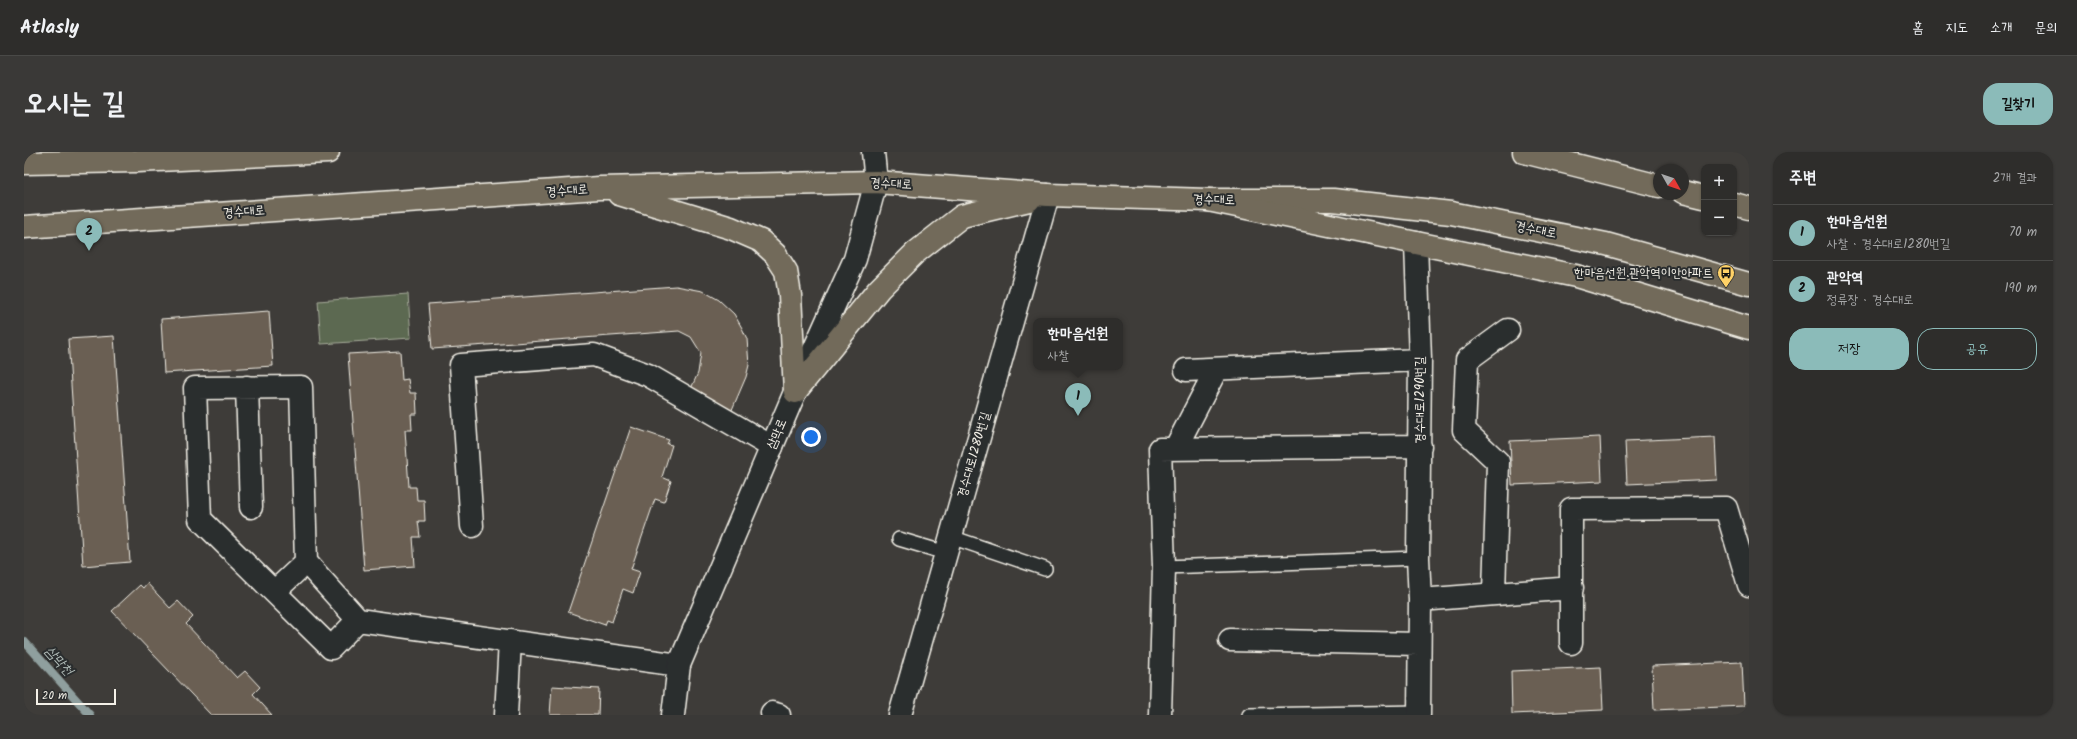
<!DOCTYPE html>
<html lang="ko">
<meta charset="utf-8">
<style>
:root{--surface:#2e2d2b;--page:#3a3937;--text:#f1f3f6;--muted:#a7a8a9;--line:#494947;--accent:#8bbbb9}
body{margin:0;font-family:Kalam,"Poor Story",sans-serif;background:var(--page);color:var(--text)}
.controls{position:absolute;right:12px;top:12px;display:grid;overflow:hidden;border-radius:8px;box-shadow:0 1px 3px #0004}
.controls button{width:36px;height:36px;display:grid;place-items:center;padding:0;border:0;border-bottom:1px solid var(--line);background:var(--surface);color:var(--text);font:20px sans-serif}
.compass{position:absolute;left:1629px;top:12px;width:36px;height:36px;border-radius:50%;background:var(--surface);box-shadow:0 1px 3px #0004;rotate:130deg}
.scale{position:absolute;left:12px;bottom:10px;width:80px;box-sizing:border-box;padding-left:4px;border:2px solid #f4f1e8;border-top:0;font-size:11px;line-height:14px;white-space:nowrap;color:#f4f1e8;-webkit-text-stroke:3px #2a2d2e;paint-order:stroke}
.you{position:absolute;left:787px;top:285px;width:14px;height:14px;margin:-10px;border:3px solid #fff;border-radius:50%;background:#1a73e8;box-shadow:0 0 0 6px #1a73e833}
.badge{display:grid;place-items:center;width:26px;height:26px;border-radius:50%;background:var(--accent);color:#111;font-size:13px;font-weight:700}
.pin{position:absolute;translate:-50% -33px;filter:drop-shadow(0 1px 2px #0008)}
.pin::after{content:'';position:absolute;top:21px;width:14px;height:12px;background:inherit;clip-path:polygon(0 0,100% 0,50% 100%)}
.popup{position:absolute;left:1009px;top:166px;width:90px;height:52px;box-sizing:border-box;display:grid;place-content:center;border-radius:8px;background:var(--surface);filter:drop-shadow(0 1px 3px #0005);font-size:13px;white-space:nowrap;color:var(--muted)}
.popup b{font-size:15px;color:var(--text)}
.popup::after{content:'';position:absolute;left:50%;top:100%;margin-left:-8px;border:8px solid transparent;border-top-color:var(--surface)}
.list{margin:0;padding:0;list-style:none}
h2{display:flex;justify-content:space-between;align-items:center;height:52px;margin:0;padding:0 16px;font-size:17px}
h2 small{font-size:13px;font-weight:400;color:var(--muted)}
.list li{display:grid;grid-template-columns:26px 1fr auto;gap:12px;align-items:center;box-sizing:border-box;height:56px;padding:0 16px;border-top:1px solid var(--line)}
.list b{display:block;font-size:15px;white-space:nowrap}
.list p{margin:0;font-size:13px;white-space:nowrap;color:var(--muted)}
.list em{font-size:13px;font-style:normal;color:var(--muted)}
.actions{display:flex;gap:8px;padding:12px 16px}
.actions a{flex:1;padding:9px 0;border:1px solid var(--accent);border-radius:16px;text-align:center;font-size:14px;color:var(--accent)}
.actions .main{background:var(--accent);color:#111}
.map{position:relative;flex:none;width:1725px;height:563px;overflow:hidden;border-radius:16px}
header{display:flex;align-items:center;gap:24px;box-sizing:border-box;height:56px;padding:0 20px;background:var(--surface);border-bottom:1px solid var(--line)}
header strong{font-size:19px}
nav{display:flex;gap:22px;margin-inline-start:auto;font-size:14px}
.intro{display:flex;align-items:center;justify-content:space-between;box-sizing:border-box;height:96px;padding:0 24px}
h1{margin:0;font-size:28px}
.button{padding:10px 18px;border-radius:16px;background:var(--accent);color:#111;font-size:14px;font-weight:700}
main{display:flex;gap:24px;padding:0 24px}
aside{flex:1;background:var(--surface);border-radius:16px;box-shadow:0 1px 3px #0004}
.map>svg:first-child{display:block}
</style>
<header>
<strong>Atlasly</strong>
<nav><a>홈</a><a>지도</a><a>소개</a><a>문의</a></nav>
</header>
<div class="intro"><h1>오시는 길</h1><a class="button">길찾기</a></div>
<main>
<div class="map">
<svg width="1725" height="563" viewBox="0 0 1725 563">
<rect width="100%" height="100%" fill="#3e3c39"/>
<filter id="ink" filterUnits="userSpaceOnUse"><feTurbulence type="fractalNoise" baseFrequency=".025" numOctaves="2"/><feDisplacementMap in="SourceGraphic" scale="8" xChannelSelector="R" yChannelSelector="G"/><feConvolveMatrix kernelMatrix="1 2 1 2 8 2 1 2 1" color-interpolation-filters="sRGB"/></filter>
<g filter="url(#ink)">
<path fill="#5c6951" stroke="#a8ad9c" d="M384,142L387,186L297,192L294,149Z"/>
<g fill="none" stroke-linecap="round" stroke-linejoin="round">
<path stroke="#8f9f9e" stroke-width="8" d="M0,489L66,563"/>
</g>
<path fill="#6b5f52" stroke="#f4f1e8" d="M652,134L679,139L695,148L710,162L718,176L723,187L725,213L722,225L707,260L665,241L674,221L677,201L667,185L655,179L408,197L404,152Z
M245,159L249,214L140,221L137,167Z
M90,184L106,410L59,414L44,187Z
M376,199L378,228L384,227L386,241H392L393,262H387L388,278H381L385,335H392L393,348H400L401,369H394L396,385H389L391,414L340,418L324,202Z
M607,275L645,288L643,292L648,293L638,325L647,329L640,350L631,347L607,417L616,420L609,441L599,437L588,470L583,468L581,473L544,460Z
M1576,285L1578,329L1488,333L1486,289Z
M1691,285L1693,328L1603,332L1601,289Z
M123,431L146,456L154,449L169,465L162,472L213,526L221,519L236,535L229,542L248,563H187L88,459L116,433L119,436Z
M1718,510L1720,554L1630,558L1628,514Z
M1577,515L1579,558L1488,562L1487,519Z
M528,534L575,537L574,563H526Z"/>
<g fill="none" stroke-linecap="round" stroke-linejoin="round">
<defs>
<path id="lane" d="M927,385L1021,417
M875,387L922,401
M1140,415L1394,406
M1225,563L1395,560"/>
<path id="street" d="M1392,91L1396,208L1394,406L1396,448L1395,563
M1162,218L1396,208
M223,235L227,355
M1151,297L1192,218
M448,374L437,213L570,203L624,223L748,295
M250,440L282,410
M1470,441L1474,310L1440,278L1443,208L1484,178
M1396,448L1548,436
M334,468L282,410L277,235L171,236L176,367L307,496L334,468L655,513
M1206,488L1395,492
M1547,491V357L1702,356L1725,433
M748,561L755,563
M482,563L486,489
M876,563L1024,43
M1136,563L1140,415L1136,297L1396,294"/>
<path id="secondary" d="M649,563L655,513L771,240L831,107L852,30L849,0"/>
<path id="primary" d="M1500,0L1635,34
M0,11L113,9L304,0
M1659,40L1680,45
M595,42L707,76L737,89L751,102L762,119L766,143L771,240
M1710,52L1725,56
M0,75L575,36L852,30L1024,43L1184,48H1309L1427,61L1582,92L1725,132
M771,240L855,137L891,101L938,64L1005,48"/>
<path id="highway" d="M1184,48L1552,124L1725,176"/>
</defs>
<use href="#lane" stroke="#f4f1e8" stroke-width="16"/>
<use href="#street" stroke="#f4f1e8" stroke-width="25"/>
<use href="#secondary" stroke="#f4f1e8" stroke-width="25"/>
<use href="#primary" stroke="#f4f1e8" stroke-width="25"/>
<use href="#highway" stroke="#f4f1e8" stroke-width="25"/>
<use href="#lane" stroke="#2a2d2e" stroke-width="13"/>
<use href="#street" stroke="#2a2d2e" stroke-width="22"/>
<use href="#secondary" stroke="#2a2d2e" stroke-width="22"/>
<use href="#primary" stroke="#726b5a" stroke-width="22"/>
<use href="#highway" stroke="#726b5a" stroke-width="22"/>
</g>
</g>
<defs>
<symbol id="bus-pin" viewBox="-11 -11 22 30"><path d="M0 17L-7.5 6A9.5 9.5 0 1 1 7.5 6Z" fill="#ffd166" stroke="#2a2d2e"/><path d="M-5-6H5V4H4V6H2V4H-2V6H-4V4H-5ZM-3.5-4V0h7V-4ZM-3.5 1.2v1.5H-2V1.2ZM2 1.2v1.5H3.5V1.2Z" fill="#111"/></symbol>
</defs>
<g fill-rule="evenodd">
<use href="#bus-pin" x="1692" y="111" width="20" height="27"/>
</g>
<g text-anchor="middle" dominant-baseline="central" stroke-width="4" stroke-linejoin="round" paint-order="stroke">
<g font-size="13" fill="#f4f1e8" stroke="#2a2d2e">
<text transform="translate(867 32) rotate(3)">경수대로</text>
<text transform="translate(543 39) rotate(-4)">경수대로</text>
<text transform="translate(1190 48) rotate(1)">경수대로</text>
<text transform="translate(220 60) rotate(-4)">경수대로</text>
<text transform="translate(1512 78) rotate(11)">경수대로</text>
<text transform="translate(1396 248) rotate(-90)">경수대로1290번길</text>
<text transform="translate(753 282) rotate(-67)">삼막로</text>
<text transform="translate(950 303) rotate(-74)">경수대로1280번길</text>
</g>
<g font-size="13" fill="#f4f1e8" stroke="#2a2d2e" text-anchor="end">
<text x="1689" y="121">한마음선원.관악역이안아파트</text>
</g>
<g font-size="14" font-style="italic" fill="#b0bbb7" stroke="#2a2d2e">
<text transform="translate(35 509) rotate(48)">삼막천</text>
</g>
</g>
</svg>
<div class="controls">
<button>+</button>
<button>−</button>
</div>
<svg class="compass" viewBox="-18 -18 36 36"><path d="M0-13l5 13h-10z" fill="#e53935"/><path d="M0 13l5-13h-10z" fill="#a7a8a9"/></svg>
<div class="scale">20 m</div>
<div class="you"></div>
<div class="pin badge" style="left:1054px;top:264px">1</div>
<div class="popup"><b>한마음선원</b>사찰</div>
<div class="pin badge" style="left:65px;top:99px">2</div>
</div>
<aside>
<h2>주변<small>2개 결과</small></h2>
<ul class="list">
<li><span class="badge">1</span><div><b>한마음선원</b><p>사찰 · 경수대로1280번길</p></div><em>70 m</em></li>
<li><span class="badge">2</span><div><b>관악역</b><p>정류장 · 경수대로</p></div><em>190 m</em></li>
</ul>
<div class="actions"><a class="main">저장</a><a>공유</a></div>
</aside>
</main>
